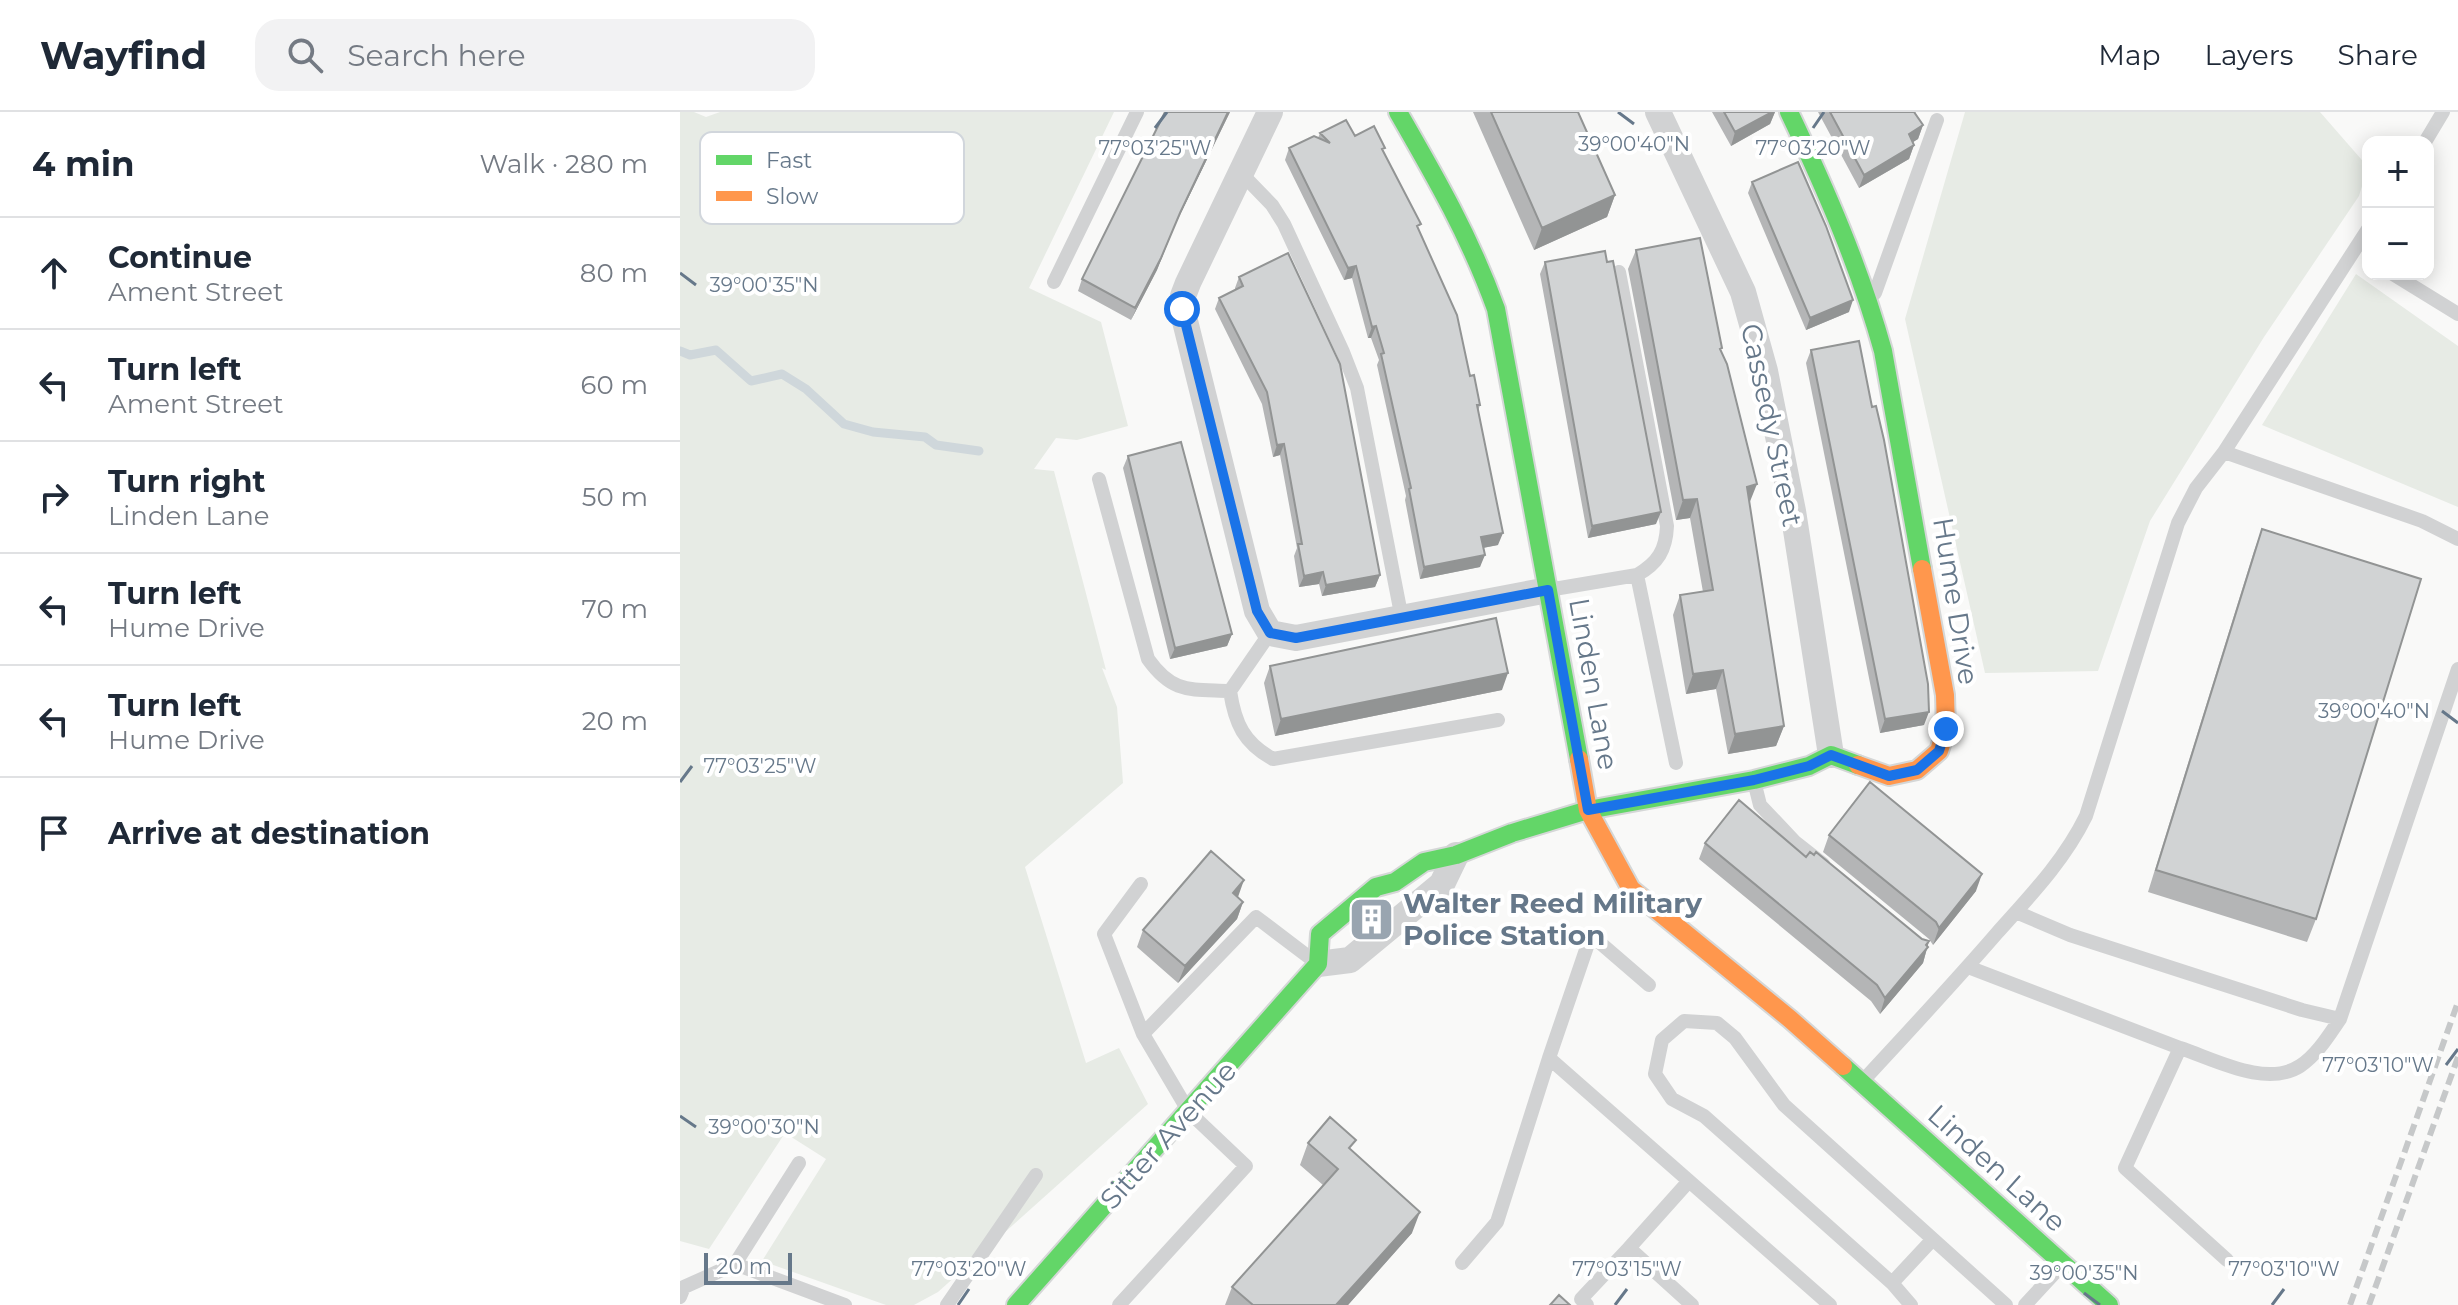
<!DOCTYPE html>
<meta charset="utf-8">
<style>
:root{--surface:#fff;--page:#f2f2f3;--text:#1f2937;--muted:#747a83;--line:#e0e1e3}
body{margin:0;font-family:Montserrat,sans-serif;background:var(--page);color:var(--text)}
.controls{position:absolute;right:24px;top:24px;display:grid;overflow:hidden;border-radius:16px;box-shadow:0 4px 20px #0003}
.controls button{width:72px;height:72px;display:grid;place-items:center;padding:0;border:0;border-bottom:2px solid var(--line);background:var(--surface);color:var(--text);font:40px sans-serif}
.scale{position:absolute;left:24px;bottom:20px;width:88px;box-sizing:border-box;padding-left:8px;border:4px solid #66788a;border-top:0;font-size:22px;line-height:28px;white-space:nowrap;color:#66788a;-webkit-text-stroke:6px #fff;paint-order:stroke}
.stop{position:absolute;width:24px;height:24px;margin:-18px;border:6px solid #1a73e8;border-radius:50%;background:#fff}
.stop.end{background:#1a73e8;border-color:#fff;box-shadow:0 2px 8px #0008}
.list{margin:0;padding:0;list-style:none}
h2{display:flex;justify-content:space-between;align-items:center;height:104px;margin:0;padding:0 32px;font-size:34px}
h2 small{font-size:26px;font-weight:400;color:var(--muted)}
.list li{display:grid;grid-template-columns:52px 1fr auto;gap:24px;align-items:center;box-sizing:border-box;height:112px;padding:0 32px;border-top:2px solid var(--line)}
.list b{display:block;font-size:30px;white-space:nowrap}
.list p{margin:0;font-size:26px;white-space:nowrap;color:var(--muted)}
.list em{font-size:26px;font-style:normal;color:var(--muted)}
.icon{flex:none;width:44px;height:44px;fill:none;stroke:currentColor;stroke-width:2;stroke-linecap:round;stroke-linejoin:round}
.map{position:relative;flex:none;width:1778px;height:1193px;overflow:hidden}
header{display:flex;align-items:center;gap:48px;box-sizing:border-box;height:112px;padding:0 40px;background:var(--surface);border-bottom:2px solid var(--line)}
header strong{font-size:38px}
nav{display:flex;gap:44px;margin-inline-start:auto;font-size:28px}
.search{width:560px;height:72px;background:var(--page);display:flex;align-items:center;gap:20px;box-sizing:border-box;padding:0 28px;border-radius:24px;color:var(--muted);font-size:30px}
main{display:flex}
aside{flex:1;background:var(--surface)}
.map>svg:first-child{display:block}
</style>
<header>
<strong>Wayfind</strong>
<div class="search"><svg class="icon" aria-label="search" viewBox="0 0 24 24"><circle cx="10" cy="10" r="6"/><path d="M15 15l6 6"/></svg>Search here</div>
<nav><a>Map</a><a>Layers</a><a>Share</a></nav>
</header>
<main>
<aside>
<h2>4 min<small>Walk · 280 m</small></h2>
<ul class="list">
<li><svg class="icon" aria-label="ahead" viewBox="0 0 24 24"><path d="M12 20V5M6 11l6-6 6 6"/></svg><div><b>Continue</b><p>Ament Street</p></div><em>80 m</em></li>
<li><svg class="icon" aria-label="left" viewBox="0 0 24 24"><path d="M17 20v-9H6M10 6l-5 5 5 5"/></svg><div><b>Turn left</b><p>Ament Street</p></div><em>60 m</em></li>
<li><svg class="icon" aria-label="right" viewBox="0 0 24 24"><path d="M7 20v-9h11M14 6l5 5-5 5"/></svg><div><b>Turn right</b><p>Linden Lane</p></div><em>50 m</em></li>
<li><svg class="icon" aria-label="left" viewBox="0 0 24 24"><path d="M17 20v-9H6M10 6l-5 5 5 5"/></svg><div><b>Turn left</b><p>Hume Drive</p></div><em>70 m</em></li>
<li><svg class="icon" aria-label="left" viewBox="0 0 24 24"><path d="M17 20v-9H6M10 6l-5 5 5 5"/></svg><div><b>Turn left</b><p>Hume Drive</p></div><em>20 m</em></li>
<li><svg class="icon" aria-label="arrive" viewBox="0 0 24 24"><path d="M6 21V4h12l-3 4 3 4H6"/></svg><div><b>Arrive at destination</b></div></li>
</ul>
</aside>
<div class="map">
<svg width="1778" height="1193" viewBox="0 0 1778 1193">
<rect width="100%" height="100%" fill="#f9f9f8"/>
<path fill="#e7ebe5" d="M0,0H14L26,5L40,0H434L349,176L421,210L448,314L397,328L376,326L354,357L374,359L426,558L422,556L437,595L443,671L345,755L406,951L439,936L468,992L258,1180L234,1193H206L82,1149L146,1047L105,1021L29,1137L0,1129Z
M1285,0H1640L1688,55L1679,84L1584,225L1470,409L1418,559L1305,561L1225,207Z
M1676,162L1778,234V395L1582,313Z"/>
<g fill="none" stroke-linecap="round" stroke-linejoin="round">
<path stroke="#cfd7db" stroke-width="9" d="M0,239L10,243L36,238L71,269L102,262L126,277L164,312L193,320L245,325L256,333L299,339"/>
<defs>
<path id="fast" d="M718,0C756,66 790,125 816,197L899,647
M1109,0C1146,78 1180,156 1203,239L1242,457
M1163,954L1429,1193
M336,1193L638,852L640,822L696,775L715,770L744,750L776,743L832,721L908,698L1074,668L1129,654L1151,643L1178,653"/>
<path id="slow" d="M899,647L908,698L951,777L1110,907L1163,954
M1178,653L1209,664L1237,658L1259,639L1266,617L1265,583L1242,457"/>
</defs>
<use href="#fast" stroke="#d5d7d7" stroke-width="22"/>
<use href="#slow" stroke="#d5d7d7" stroke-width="22"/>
<path stroke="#d1d2d3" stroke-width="14" d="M1745,30L1763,0
M560,60L592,93L604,112L663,240L677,276L722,507
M939,160L987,414C986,438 978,451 957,463
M1713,162L1778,202
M374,170L457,0
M1195,181L1257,8
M1544,340L1742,409L1778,427
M419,367L468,547C493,582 510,577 550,579L590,521
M868,478L957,463L996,651
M550,579C555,612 564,631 593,647L818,608
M1074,669L1080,693L1115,730L1143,752
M1336,800L1390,823L1622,898L1660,907
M1288,855L1500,936L1445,1056L1547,1148
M969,873L911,823L869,946L1009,1069
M463,922L576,805L634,849
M1500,936C1534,947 1586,976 1620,954C1637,943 1649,923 1660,907L1778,557
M1181,971C1227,921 1273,872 1317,821C1350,784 1384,749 1406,704L1498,411L1516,376L1544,340L1688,117
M119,1051L55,1152L165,1193
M782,1151L817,1110L869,946
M1212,1171L1253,1127
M0,1185L4,1175L55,1152
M267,1193L356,1063
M439,1193L566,1054L509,1000L463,922L424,822L461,772
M907,1193L901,1187L949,1136
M1012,1193L949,1136L1009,1069L1150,1193
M1231,1193L1212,1171L1024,1004L992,987L975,962L982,928L1004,909L1037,911L1055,926L1104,993L1326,1193
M1345,1193L1382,1153"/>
<path stroke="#d1d2d3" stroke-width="26" d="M590,0L508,171L503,184L502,197L577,499L590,521L616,526L868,478
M978,0L1063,180L1085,259L1113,399L1151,643
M638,852L670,848L762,772L776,743"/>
<use href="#fast" stroke="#63d668" stroke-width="18"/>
<use href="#slow" stroke="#ff974d" stroke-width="18"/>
<path stroke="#c6c8c9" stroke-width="6" stroke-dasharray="12 6" stroke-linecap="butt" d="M1670,1193L1778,890
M1689,1193L1778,945"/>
</g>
<path fill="#b4b5b6" d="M485,0H550L495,113L477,158L451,208L398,179L402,167Z
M793,0H898L935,83L927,105L854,138Z
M1032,0H1095L1090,12L1051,34Z
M1138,0H1236L1235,1L1243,13L1238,27L1232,30L1234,33L1229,47L1179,76Z
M640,21L675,24L703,40L739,118L800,293L798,299L818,433L803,436L800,455L740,467L725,388L726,384L697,253L699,248L691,226H688L672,166L664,168L605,48L609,36L638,26Z
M1072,70L1169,200L1126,218L1068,81Z
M956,138L1041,239L1069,392L1104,614L1096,634L1048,642L1036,577L1006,582L993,503L1000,483L1023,480L1010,406L996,408L948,157Z
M865,150L976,412L908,426L860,162Z
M559,165L700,463L695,475L642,484L639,472L619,475L614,444L617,436L600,343L593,345L582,292L535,197L539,186L555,178V176Z
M1131,238L1244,613L1200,621L1126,251Z
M448,344L552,522L547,534L490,547L443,356Z
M1582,417L1636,807L1627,830L1468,780L1574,439Z
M590,554L822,578L595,624L584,571Z
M1149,723L1296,779L1253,833L1249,827L1143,740Z
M1025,731L1126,745L1242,827L1249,829L1243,851L1200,902L1191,889L1019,747Z
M558,785L563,790L557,807L498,871L457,835L463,818Z
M628,1031L672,1039L732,1121L668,1193H545L552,1175L643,1073L620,1053Z"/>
<path fill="#929494" d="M548,0H550L495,113L477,158L451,208L500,101Z
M1092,0H1095L1090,12L1051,34L1055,20Z
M1243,13L1238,27L1224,36L1229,22Z
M1234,33L1229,47L1179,76L1184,63Z
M935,83L927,105L854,138L862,116Z
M676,154L672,166L664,168L668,156Z
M1173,188L1169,200L1126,218L1130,206Z
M696,214L691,226H688L692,215Z
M604,332L600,343L593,345L597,333Z
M1077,372L1069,392L1067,375Z
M1017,387L1010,406L996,408L1003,388Z
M981,400L976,412L908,426L912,414Z
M823,421L818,433L797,437L801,425Z
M805,443L800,455L740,467L744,455Z
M643,460L639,472L619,475L624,464Z
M700,463L695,475L642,484L646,473Z
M552,522L547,534L490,547L495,536Z
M1043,558L1036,577L1006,582L1013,562Z
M828,561L822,578L595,624L601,607Z
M1249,600L1244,613L1200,621L1205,607Z
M1104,614L1096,634L1048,642L1055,622Z
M1302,762L1296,779L1253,833L1259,816Z
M564,768L558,785L553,781Z
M563,790L557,807L498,871L505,854Z
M1249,829L1243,851L1200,902L1205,886Z
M740,1100L732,1121L668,1193H656Z"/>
<path fill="#d1d3d4" stroke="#929494" stroke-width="2" d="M485,0H548L500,101L481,146L455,196L402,167Z
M811,0H898L935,83L862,116Z
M1044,0H1092L1055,20Z
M1150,0H1234L1243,13L1229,22L1234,33L1184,63Z
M666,8L675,24L694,14L705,36L702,37L741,112L737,114L777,203L790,264L794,263L800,293H797L823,421L801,425L805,443L744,455L729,377L731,376L701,242L704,241L696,214L692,215L676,154L668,156L609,36L634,24L650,31L640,21Z
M1118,50L1146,114L1173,188L1130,206L1072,70Z
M1020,126L1042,236L1040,237L1047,252L1077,372L1067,375L1104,614L1055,622L1043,558L1013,562L1000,483L1033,478L1017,387L1003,388L956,138Z
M925,139L927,150L933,149L981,400L912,414L865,150Z
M608,141L660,252L700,463L646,473L643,460L624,464L618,432H622L604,332L597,333L587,280L539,186L563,174L559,165Z
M1179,229L1192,295L1196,294L1204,328L1248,572L1249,600L1205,607L1131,238Z
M501,330L552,522L495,536L448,344Z
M1582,417L1741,467L1636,807L1476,758Z
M816,506L828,561L601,607L590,554Z
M1190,670L1302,762L1259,816L1256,810L1149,723Z
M1059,688L1126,745L1130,740L1134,743L1136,740L1242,827L1249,829L1246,833L1248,835L1205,886L1197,873L1025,731Z
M531,739L564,768L553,781L563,790L505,854L463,818Z
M650,1005L676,1028L669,1036L740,1100L656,1193H573L552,1175L658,1057L628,1031Z
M879,1183L890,1193H870Z"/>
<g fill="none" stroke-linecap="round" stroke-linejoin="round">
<path stroke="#1a73e8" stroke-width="10" d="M502,197L577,499L590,521L616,526L868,478L908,698L1074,668L1129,654L1151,643L1209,664L1237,658L1259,639L1266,617"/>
</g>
<path fill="none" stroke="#66788a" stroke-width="3" d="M938,0L954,12M475,16L487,0M1133,16L1144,0M0,161L16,173M1762,599L1778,611M0,670L12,654M1766,953L1778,937M0,1004L16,1015M1404,1181L1420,1193M278,1193L289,1177M935,1193L947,1177M1592,1193L1604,1177"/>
<defs>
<symbol id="building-square" viewBox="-11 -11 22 22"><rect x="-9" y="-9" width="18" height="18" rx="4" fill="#99a5b0" stroke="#fff"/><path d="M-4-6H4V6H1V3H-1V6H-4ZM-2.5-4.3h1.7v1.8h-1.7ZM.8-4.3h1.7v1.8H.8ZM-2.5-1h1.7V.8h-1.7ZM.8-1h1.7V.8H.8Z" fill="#fff"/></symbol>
</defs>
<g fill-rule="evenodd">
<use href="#building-square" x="666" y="782" width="51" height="51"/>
</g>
<g text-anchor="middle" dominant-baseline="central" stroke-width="8" stroke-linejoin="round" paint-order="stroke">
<g font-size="28" fill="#66788a" stroke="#fff">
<text transform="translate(1092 313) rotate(78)">Cassedy Street</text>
<text transform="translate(1276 489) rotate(81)">Hume Drive</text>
<text transform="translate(914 572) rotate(80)">Linden Lane</text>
<text transform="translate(488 1023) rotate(-48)">Sitter Avenue</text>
<text transform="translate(1317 1056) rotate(42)">Linden Lane</text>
</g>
<g font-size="28" font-weight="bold" fill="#66788a" stroke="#fff" text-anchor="start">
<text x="723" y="791">Walter Reed Military<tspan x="723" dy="32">Police Station</tspan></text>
</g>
</g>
<rect x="20" y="20" width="264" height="92" rx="12" fill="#fff" stroke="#d1d6dc" stroke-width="2"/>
<rect x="36" y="43" width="36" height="10" fill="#63d668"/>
<rect x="36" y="79" width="36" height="10" fill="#ff974d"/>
<g font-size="22" fill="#66788a">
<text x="86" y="56">Fast</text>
<text x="86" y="92">Slow</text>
</g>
<g font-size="20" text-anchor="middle" fill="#66788a" stroke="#fff" stroke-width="8" stroke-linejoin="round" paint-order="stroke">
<text x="954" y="39">39°00'40"N</text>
<text x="475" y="43">77°03'25"W</text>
<text x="1133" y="43">77°03'20"W</text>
<text x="84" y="180">39°00'35"N</text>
<text x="1694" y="606">39°00'40"N</text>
<text x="80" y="661">77°03'25"W</text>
<text x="1698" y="960">77°03'10"W</text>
<text x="84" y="1022">39°00'30"N</text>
<text x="289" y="1164">77°03'20"W</text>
<text x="947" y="1164">77°03'15"W</text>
<text x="1604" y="1164">77°03'10"W</text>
<text x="1404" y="1168">39°00'35"N</text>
</g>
</svg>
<div class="controls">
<button>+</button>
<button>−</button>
</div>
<div class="scale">20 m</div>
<div class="stop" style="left:502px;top:197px"></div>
<div class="stop end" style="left:1266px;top:617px"></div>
</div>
</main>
